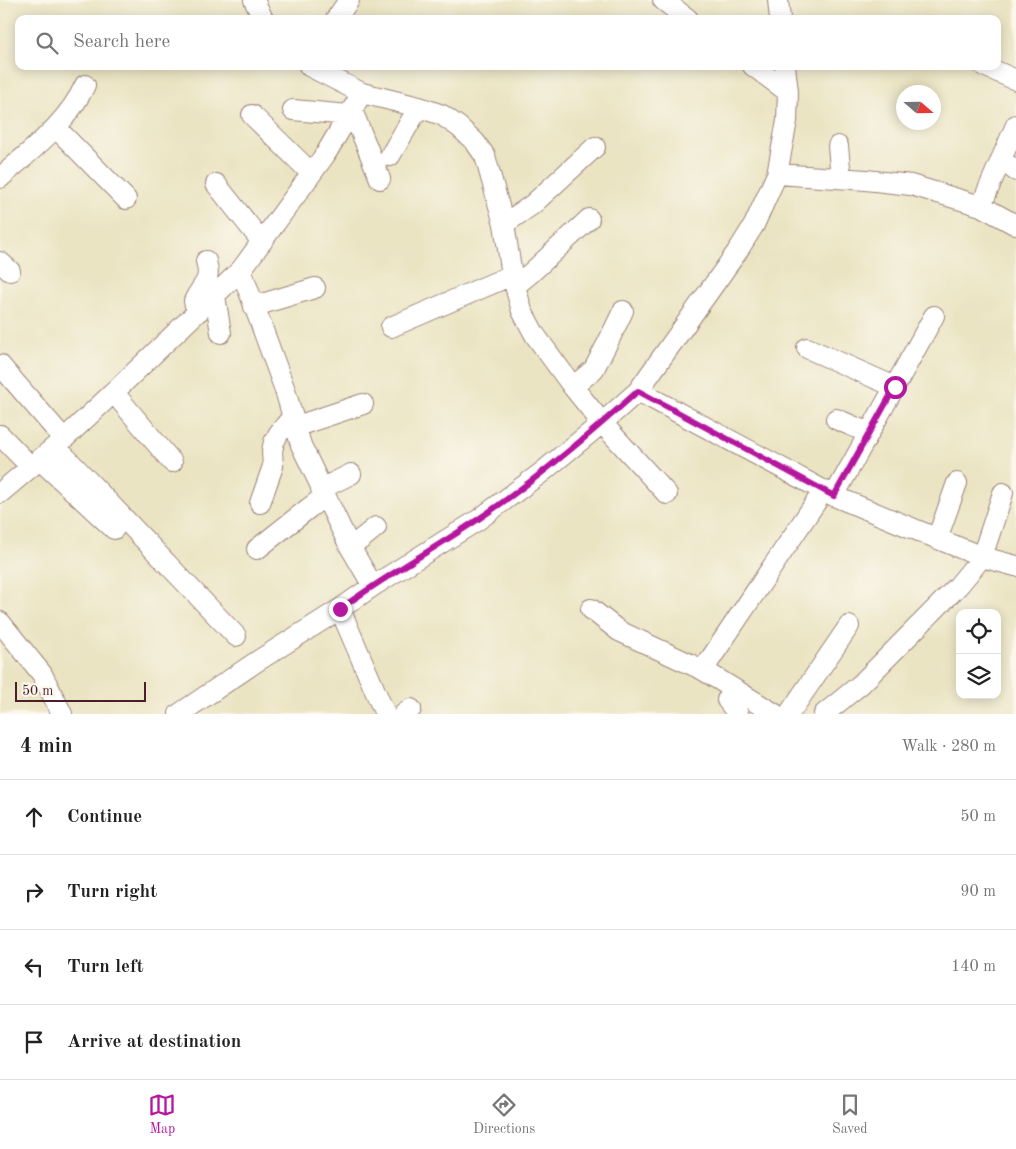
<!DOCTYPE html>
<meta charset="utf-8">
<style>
:root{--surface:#fff;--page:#f6f6f6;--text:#222;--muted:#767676;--line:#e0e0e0;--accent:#b5179e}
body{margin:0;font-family:"Old Standard TT",serif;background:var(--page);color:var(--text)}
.controls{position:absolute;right:15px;bottom:15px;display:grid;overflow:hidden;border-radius:10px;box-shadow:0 2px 12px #0003}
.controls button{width:45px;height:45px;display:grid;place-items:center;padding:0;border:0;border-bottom:1px solid var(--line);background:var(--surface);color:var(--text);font:25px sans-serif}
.compass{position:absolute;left:896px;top:85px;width:45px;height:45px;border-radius:50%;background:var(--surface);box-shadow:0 2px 12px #0003;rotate:110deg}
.scale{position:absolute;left:15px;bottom:12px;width:131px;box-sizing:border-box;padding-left:5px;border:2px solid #4a1f2b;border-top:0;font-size:14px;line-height:18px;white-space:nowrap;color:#4a1f2b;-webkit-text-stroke:4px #fbf7ec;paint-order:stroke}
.stop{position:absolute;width:15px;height:15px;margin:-11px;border:4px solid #b5179e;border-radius:50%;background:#fff}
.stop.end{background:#b5179e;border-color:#fff;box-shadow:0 1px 5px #0008}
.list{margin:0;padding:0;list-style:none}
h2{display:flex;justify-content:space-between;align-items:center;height:65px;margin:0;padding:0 20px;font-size:21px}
h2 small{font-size:16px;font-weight:400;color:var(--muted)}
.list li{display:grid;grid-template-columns:32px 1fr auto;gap:15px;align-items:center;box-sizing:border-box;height:75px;padding:0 20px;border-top:1px solid var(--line)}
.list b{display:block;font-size:19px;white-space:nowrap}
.list em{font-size:16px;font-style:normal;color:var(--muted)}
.icon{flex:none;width:28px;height:28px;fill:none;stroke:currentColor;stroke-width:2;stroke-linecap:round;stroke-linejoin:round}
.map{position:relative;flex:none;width:1016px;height:714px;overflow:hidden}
.search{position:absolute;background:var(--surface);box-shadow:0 2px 12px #0003;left:15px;right:15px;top:15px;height:55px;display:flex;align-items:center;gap:12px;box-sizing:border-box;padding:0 18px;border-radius:10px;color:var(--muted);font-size:19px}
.sheet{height:365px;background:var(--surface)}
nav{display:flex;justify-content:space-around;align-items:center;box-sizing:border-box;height:70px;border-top:1px solid var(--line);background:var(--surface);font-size:14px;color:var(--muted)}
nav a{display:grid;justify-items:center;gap:2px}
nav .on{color:var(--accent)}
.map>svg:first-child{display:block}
</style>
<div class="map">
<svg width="1016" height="714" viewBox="0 0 1016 714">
<rect width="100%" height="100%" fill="#fbf7ec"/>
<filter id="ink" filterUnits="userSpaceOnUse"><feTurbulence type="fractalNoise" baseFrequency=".02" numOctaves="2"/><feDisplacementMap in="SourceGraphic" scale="10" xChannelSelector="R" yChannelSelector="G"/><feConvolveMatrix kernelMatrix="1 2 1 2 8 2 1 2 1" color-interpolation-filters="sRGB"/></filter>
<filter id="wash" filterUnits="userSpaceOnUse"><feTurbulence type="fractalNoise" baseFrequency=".0096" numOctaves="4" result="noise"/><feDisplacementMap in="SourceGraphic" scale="20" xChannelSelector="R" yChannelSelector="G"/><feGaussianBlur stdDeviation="1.12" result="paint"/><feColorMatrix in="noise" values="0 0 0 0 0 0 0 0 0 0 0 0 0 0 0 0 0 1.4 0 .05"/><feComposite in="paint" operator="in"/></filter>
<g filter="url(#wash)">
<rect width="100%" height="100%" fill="#ebe4c3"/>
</g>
<g filter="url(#ink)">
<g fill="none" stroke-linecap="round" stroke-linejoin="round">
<defs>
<path id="minor" d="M254,0L263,19
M663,0L688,19
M778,0L780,19
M336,19L349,0
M309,66L362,93L419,107L442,115L459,127L475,142L485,156L504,224L512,275L522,311L535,335L573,387L602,423L667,494
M753,66L788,92
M984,66L1016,80
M293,110L349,115
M352,110L380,179
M252,115L306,168L310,175
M57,126L62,134L126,199
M838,146L841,178
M390,156L419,107
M1001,159L1016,171
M777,174L866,180L911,185L981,206L1016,225
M0,178C31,150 68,123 85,85
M216,184L262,242
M981,206L1016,125
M504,224L532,205L595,147
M0,262L10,271
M241,270L285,390L301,445L349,545L373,586
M515,286L532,272L589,219
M215,296L221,333
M254,307L265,303L315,288
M199,311L195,305L194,301C202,283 212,283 206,261
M391,327L512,275
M807,348L895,387
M0,365L64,439
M573,387L594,369L608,342L623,311
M115,391L120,400L172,462
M638,391L834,496L982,557L1003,493
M836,419L869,433
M296,425L303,424L363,404
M0,435L31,467
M56,447L236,636
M40,460L114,529
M321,489L351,474
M0,493L64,439L115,391L241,270L325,155L362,93
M834,496L934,316
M260,503L273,466L272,451L274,442L279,433L293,416
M937,539L957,483
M349,545L360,540L376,527
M257,549L309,508L325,496
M340,609L385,714
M591,609L619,631L703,670L775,714
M0,622L42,674L62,714
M703,670L824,490
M727,700L738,714
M179,714L256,662L340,609L373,586L478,520L541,473L602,423L638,391L737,252L754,225L777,174L787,121L788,92L785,66
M404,714L411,709
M789,714L849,626
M824,714L861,684L958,586L982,557L1016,566"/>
</defs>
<use href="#minor" stroke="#9a8277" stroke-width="22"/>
<use href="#minor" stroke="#fff" stroke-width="20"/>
</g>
</g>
<g fill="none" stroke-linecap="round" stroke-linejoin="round" filter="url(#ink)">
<path stroke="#b5179e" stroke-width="6" d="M340,609C384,577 432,550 477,520C534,482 587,437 638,391L834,496L895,387"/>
</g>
</svg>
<div class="controls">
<button><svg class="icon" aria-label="locate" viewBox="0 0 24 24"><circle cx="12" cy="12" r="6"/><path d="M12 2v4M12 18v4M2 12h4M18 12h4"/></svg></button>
<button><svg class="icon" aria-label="layers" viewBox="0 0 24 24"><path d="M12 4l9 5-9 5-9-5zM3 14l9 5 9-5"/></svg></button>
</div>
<svg class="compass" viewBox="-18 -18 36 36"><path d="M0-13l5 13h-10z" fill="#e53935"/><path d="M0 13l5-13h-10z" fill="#767676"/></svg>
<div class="scale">50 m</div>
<div class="stop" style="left:895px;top:387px"></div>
<div class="stop end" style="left:340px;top:609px"></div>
<div class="search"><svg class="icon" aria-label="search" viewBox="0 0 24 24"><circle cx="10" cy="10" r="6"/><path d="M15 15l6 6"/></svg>Search here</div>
</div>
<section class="sheet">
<h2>4 min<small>Walk · 280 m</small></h2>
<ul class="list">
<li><svg class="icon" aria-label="ahead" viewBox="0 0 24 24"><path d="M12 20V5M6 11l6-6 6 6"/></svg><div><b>Continue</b></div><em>50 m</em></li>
<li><svg class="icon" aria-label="right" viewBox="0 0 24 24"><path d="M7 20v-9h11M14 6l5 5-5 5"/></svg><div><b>Turn right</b></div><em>90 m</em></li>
<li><svg class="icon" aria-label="left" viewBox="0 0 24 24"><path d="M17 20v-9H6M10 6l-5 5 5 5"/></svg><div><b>Turn left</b></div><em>140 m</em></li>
<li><svg class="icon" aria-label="arrive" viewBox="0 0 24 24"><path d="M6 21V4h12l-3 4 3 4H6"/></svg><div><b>Arrive at destination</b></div></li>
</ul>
</section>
<nav>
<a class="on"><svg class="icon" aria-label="map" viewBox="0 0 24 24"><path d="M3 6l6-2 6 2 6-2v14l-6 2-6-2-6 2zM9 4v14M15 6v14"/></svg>Map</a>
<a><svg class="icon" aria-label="directions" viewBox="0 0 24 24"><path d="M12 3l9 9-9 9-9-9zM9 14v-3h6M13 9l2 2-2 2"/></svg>Directions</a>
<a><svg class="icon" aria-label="saved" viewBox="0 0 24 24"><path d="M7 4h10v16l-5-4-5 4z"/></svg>Saved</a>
</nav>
